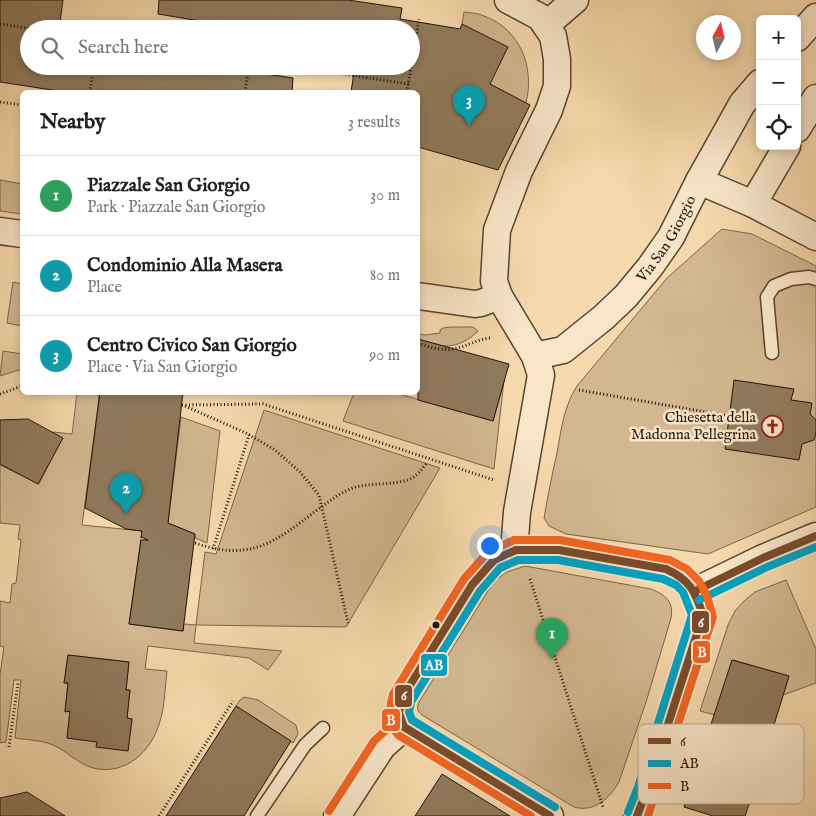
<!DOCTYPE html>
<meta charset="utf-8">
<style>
:root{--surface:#fff;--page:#f6f6f6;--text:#202124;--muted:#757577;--line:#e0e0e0;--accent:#8f2418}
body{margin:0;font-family:"IM FELL English",serif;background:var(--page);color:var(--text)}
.controls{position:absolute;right:15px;top:15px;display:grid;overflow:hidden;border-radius:8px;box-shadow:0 2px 8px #0003}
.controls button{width:45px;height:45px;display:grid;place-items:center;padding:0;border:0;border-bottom:1px solid var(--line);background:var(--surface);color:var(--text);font:25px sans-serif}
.compass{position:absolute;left:696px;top:15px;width:45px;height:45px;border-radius:50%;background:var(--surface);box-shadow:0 2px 8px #0003;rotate:8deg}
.you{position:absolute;left:489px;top:545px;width:18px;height:18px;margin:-12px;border:4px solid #fff;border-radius:50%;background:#1a73e8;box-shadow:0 0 0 8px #1a73e833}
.badge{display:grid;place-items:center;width:32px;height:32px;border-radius:50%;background:var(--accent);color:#fff;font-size:16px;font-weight:700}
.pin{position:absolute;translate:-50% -41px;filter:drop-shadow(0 1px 2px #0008)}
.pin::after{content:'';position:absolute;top:26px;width:18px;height:15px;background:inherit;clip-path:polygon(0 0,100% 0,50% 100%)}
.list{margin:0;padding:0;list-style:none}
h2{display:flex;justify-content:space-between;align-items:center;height:65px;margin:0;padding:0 20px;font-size:21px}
h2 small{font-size:16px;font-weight:400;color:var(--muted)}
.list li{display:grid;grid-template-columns:32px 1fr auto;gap:15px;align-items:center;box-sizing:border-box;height:80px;padding:0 20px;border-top:1px solid var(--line)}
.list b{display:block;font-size:19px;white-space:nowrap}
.list p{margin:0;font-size:16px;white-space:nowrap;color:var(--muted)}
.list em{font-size:16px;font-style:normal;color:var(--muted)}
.icon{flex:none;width:28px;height:28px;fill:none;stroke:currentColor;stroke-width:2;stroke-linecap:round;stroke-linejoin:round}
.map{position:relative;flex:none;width:816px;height:816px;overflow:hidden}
.search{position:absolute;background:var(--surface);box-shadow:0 2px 8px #0003;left:20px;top:20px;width:400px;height:55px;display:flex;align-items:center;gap:12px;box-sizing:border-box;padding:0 18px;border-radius:28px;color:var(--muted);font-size:19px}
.panel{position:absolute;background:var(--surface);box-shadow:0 2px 8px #0003;left:20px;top:90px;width:400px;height:305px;border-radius:8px}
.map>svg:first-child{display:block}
</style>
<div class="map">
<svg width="816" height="816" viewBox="0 0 816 816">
<rect width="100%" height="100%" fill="#f6d9ac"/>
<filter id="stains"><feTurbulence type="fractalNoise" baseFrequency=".004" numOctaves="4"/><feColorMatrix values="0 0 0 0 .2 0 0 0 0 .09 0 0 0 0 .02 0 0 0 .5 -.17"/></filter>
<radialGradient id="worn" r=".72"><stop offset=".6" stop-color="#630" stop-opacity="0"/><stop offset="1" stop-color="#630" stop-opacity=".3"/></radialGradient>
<path fill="#d2b790" stroke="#7a654b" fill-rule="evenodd" d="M464,12C471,13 478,13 484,16C520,29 535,67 526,103L490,84L462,24Z
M0,180L22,184V214L0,211Z
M722,229L752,234L816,266V507L708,554L566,534L549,526L544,518C548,496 552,474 557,453C561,430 564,406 577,386L667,278Z
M13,282L22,284V326L7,323Z
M451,327H473L478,331C471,339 456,347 445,346C436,346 426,341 418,339V334L425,335L440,333V330L443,328Z
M3,351L22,354V369L0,376Z
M504,380L494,469L343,421L354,393L392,392L493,421Z
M77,393H97L99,399L82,525L142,531L129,624L183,631L184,624L196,625L205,552L216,554L264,410L440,468L346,627L196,625L194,643L282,651L268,670L249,658L148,646L145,669L167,671C165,687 165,705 160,721C152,751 126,776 93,768C78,764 67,751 53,745C41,740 27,740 15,738L21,680H14L6,742L0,743V675L4,647L0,646V601L10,603L12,584L16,583L21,540L18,539L20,525L0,523V465L39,484L55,452L46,447L53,432L72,434ZM68,655L129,662L126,690H130L127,718L132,719L128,750L97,747V742L67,738L70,711H65L68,683H64Z
M181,417L220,431L207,543L195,538V534L168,523Z
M525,566L651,589C666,595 674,602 671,618L647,699L619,782C610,798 594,813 574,807L422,715C417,711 417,708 419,702L494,581L507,572Z
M786,580L816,649V683L783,695L789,676L733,660L715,715L700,711L728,625L735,611L744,601L755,592Z
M244,697L258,700L296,725L298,734L293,743L236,706L240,700Z"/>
<path fill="#907a5c" stroke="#221306" d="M0,0H63L59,29H29V66H211L293,78L292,92H65L0,82Z
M159,0H348L402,8L400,19L460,29L462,24L508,47L490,84L530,105L498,170L418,147V92H351L355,66H411V29H205L206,22L158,14Z
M418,339L509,364L493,421L418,400Z
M734,380L794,389L791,400L812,403L810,414L816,420V432L814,440L802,444L799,460L725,449Z
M100,392H183L168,523L195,534L183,631L129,624L141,540H148L141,537L142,531L126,529L85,508Z
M28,419L63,438L38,484L0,464V420Z
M68,655L129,662L126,690H130L127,718L132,719L128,751L96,747L97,742L67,738L70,711L65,712L68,683H64Z
M732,660L789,676L770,738L778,740L769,768L762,766L745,816H713L684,807Z
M236,706L291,741L244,816H166Z
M442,774L510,816H415Z
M27,792L65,816H0V798Z"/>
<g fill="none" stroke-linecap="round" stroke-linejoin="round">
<defs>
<path id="lane" d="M772,353L767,297L774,286L791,279L809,277L816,279
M257,816L305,745L323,728"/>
<g id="street">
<path d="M508,0L540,17L553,36L557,59V86L549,110L519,171L497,230L494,281L499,296L535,356L541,375L517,512L515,539L516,550"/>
<path d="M546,25L575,0"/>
<path d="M797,38L816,17"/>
<path d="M797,129L816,98"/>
<path d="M699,181L753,204L816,237"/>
<path d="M753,204L787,146"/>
<path d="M0,231L22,234"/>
<path d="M418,296L475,304L481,303L499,296"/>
<path id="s1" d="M535,356L563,350L604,317L626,296L650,267L671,237L699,181L742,104L760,83"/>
<path d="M695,591L763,558L816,536"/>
<path d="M337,816L382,747L404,727"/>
<path d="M550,816L404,727L399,713L402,698L472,585L494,560L516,550H559L666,569C692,579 695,591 703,615L647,790L637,816"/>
</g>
</defs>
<use href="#lane" stroke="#574430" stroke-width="15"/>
<use href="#street" stroke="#574430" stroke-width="29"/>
<path stroke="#221306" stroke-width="3" stroke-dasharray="1 2.5" stroke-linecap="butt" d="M0,24L34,29
M290,66L409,84
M90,92L93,66
M245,92L249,66
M407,92L419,19
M0,102L22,105
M418,343C429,347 441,351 453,349C466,347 477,339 491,338
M579,390L729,416
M0,394L22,386
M182,405L263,404L494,480
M185,406L246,433L275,450L300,472L319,495L348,623
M195,543C250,562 274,543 317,510C329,502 339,493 353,488C371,482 392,486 410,479C417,476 422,469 427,463
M213,549L249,435
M530,579L603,807
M9,747L18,683
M159,816L233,701"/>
<use href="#lane" stroke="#f9e6c9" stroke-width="12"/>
<use href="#street" stroke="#f9e6c9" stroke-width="26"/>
<defs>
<path id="bus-1" d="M695,591L763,558L816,536
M550,816L404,727L399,713L402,698L472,585L494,560L516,550H559L666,569C690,580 695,591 703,615L647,790L637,816"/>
<path id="bus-2" d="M699,600L767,567L816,547
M555,807L412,720L409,712L411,702L480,591L500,568L518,560H558L663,579L676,585L683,592L692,615L638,787L628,812"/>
<path id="bus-3" d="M329,811L374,741L397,720
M531,816L398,735C388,723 389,708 393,694L464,579L488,552L514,540H560L670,560L687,569L699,581L707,596L713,617L648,816"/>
</defs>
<use href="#bus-1" stroke="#f9e6c9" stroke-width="11"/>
<use href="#bus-2" stroke="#f9e6c9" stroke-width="11"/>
<use href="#bus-3" stroke="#f9e6c9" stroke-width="11"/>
<use href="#bus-1" stroke="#7a4b2a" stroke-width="8"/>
<use href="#bus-2" stroke="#02a2c4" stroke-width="8"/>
<use href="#bus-3" stroke="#f26522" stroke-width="8"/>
</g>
<defs>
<symbol id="church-ring" viewBox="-11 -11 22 22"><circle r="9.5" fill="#f9e6c9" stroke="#8f2418" stroke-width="1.5"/><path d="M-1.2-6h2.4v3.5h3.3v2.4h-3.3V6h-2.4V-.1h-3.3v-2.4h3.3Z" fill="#8f2418"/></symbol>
</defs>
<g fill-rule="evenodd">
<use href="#church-ring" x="760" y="414" width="25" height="25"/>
</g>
<circle fill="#221306" stroke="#f9e6c9" stroke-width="2" cx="436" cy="625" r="4.5"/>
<g text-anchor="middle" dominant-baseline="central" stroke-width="5" stroke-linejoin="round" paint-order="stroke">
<g font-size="15" fill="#221306" stroke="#f9e6c9">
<text stroke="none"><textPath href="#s1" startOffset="182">Via San Giorgio</textPath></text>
</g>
<g font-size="15" fill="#221306" stroke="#f9e6c9" text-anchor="end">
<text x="756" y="417">Chiesetta della<tspan x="756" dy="17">Madonna Pellegrina</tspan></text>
</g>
</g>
<rect x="638" y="724" width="166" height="80" rx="8" fill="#f9e6c9" stroke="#b8a78e" stroke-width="1"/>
<rect x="648" y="738" width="23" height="6" fill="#7a4b2a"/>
<rect x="648" y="760" width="23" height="7" fill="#02a2c4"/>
<rect x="648" y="783" width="23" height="6" fill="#f26522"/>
<g font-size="14" fill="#221306">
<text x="680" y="746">6</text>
<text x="680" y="768">AB</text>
<text x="680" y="791">B</text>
</g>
<g stroke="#f9e6c9" stroke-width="2">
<rect x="691" y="610" width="19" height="24" rx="5" fill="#7a4b2a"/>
<rect x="692" y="640" width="19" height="24" rx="5" fill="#f26522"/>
<rect x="420" y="653" width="28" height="24" rx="5" fill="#02a2c4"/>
<rect x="394" y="684" width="19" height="24" rx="5" fill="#7a4b2a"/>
<rect x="381" y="708" width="20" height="24" rx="5" fill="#f26522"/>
</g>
<g font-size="14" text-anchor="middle" font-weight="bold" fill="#fff">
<text x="701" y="627">6</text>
<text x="702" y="657">B</text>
<text x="434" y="670">AB</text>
<text x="404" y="700">6</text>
<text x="391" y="725">B</text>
</g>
<rect width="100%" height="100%" filter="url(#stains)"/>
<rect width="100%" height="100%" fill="url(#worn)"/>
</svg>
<div class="controls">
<button>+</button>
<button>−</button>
<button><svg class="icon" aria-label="locate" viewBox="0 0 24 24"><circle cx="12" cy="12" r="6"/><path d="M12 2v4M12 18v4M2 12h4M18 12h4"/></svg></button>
</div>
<svg class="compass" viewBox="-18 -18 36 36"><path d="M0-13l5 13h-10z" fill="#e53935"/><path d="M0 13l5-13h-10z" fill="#757577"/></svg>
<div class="you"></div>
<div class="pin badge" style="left:552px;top:659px;background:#2e9e5b">1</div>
<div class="pin badge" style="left:126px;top:514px;background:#0f9aa8">2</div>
<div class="pin badge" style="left:469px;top:126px;background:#0f9aa8">3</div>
<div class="search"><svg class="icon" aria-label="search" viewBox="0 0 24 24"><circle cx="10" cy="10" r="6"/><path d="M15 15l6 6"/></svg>Search here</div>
<section class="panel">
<h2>Nearby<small>3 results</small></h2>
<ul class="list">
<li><span class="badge" style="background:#2e9e5b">1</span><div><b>Piazzale San Giorgio</b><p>Park · Piazzale San Giorgio</p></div><em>30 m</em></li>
<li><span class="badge" style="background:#0f9aa8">2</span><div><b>Condominio Alla Masera</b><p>Place</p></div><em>80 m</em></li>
<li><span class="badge" style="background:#0f9aa8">3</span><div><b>Centro Civico San Giorgio</b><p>Place · Via San Giorgio</p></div><em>90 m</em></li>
</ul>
</section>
</div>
